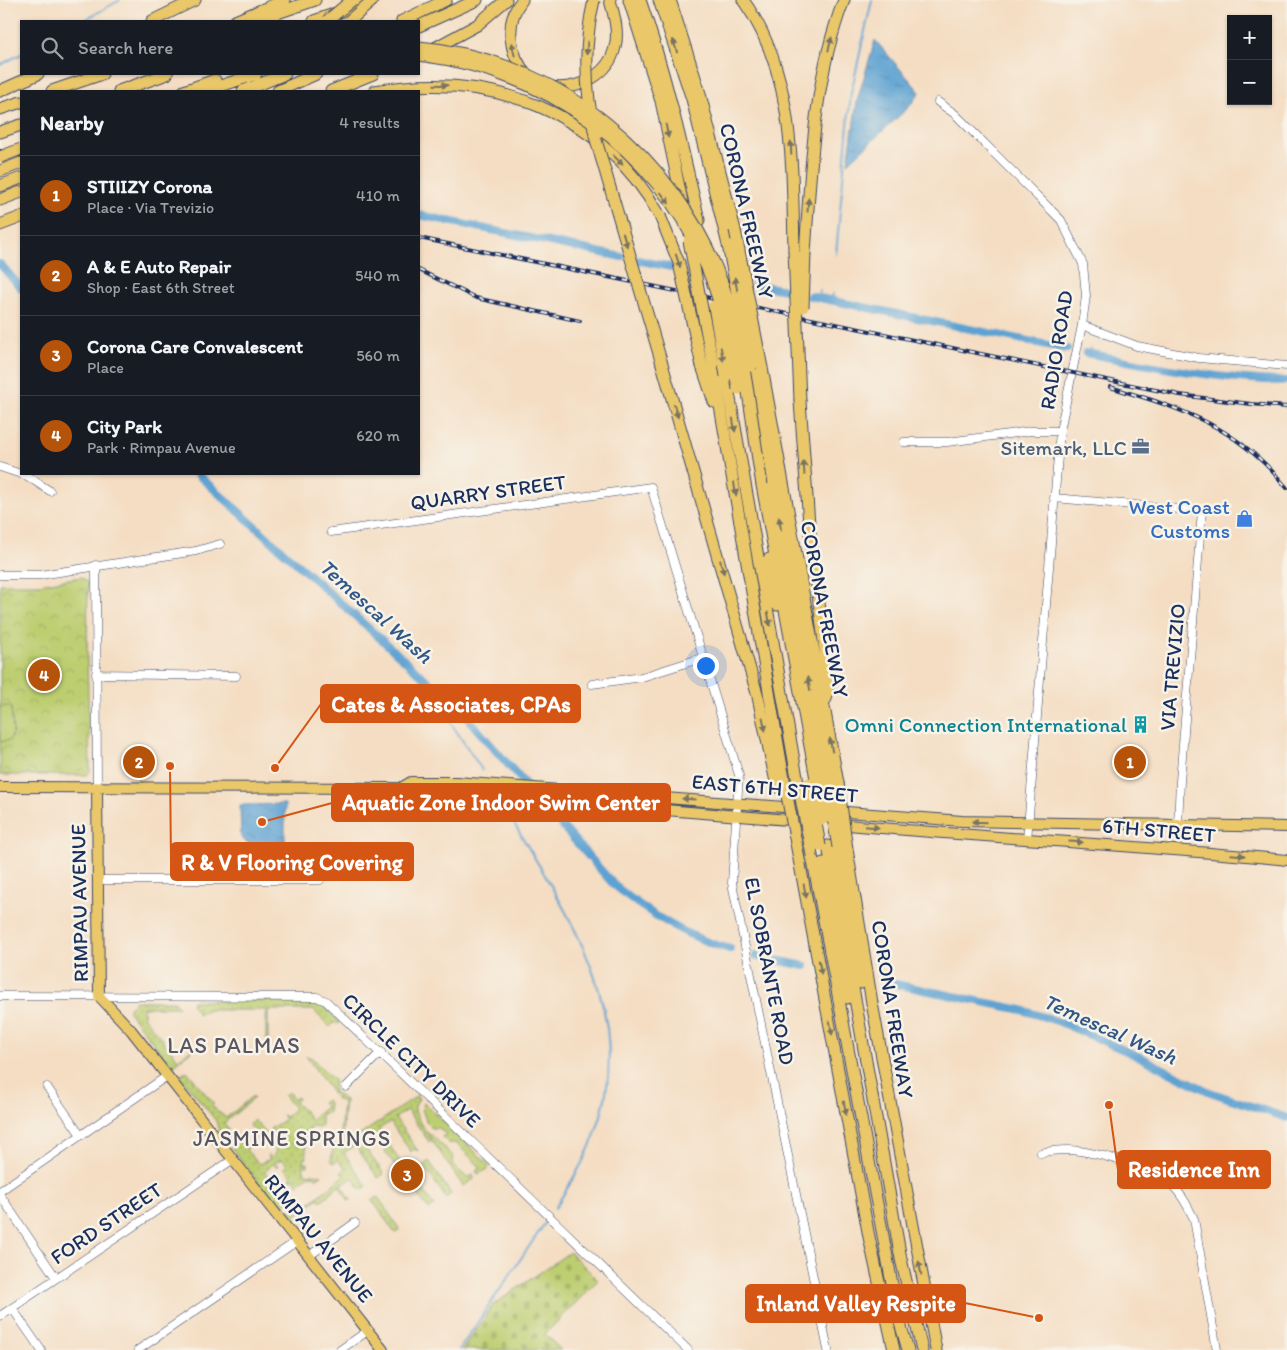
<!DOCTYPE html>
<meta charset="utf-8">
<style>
:root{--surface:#171b24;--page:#20242c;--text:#f1f3f6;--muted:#9ea1a6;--line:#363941;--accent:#b45309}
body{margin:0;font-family:Itim,sans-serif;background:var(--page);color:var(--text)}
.controls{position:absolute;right:15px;top:15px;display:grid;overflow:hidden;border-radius:0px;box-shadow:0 1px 4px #0004}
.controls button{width:45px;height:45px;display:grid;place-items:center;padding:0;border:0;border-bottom:1px solid var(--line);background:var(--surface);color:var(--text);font:25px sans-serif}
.you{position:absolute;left:705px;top:665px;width:18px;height:18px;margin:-12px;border:4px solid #fff;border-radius:50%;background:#1a73e8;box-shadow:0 0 0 8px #1a73e833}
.badge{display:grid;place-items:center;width:32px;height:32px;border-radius:50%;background:var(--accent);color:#fff;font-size:16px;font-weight:700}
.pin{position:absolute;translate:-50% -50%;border:2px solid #fff;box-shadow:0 1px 5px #0006}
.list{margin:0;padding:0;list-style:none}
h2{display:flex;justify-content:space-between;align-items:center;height:65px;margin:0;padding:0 20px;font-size:21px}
h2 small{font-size:16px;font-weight:400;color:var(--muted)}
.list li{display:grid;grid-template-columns:32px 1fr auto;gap:15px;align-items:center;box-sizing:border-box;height:80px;padding:0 20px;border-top:1px solid var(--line)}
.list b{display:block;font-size:19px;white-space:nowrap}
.list p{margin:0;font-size:16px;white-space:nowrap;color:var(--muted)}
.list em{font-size:16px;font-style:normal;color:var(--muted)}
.icon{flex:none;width:28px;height:28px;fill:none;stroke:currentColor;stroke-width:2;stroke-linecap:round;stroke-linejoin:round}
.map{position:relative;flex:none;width:1287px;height:1350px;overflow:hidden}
.search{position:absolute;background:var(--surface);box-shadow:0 1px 4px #0004;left:20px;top:20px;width:400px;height:55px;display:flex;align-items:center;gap:12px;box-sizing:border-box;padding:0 18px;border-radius:0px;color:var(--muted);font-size:19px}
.panel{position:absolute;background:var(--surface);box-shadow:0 1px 4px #0004;left:20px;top:90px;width:400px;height:385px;border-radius:0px}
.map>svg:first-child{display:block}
</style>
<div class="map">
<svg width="1287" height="1350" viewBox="0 0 1287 1350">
<defs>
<pattern id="grass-dots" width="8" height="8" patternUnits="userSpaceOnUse" patternTransform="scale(1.25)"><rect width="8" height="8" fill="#bdce71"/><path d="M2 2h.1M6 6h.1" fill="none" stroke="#a2b164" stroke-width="1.8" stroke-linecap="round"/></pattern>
<pattern id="cemetery-stones" width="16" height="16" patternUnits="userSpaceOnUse" patternTransform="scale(1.25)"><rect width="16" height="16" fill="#bdce71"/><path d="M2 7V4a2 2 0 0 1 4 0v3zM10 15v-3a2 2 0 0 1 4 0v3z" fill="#a2b164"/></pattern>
<pattern id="park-crowns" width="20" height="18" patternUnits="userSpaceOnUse" patternTransform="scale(1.25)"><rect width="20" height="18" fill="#bdce71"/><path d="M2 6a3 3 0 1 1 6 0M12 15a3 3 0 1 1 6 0" fill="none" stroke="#a2b164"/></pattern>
<pattern id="water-ripples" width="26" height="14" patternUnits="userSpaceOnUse" patternTransform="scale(1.25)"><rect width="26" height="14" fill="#5da2d2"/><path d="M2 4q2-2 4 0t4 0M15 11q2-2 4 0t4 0" fill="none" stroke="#4c84ae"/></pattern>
</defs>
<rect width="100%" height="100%" fill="#f7f3e8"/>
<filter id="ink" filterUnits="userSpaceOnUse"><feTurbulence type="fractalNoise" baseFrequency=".02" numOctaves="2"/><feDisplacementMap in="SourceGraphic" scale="10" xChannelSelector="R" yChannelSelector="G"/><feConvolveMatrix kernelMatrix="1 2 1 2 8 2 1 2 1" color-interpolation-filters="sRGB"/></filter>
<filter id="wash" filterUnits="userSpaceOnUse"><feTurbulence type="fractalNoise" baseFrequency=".0096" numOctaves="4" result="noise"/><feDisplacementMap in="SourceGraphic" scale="20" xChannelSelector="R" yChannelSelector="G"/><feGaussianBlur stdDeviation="1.12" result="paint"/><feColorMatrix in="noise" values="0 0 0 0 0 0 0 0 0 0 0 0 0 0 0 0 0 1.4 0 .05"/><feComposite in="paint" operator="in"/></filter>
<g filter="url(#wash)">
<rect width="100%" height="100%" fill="#f4ddc2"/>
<path fill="url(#grass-dots)" stroke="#6c7e68" d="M308,1000L325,1008L340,1022L337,1024L335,1022L330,1027L313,1010H268V1039H266V1010H206L199,1015L191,1004L193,1001Z
M134,1001H174L178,1007H143V1016L178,1059L204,1040L172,1067L129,1012V1007L134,1004Z
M306,1056L312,1058L335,1081L333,1086L334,1092L345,1100L341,1148L417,1096L419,1098C418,1101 416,1103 415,1106C413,1115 427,1134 433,1139L429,1142L407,1110L395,1118L418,1151L414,1149L411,1152L390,1122L379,1129L401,1163L396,1167L373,1134L361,1142L384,1174L378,1178L355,1145L344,1153L367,1186L361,1190L353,1178L341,1185L351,1200L349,1201L339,1186L321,1201L319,1198L292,1218L288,1213L294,1208L298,1212L344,1176L341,1172L345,1168L338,1160L334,1163L331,1161L333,1148L339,1147L343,1101L337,1100Z
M187,1071L214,1104L212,1106L226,1118L253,1096L254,1098L224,1123L229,1130L220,1135L216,1121L180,1076Z
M289,1092L293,1100L297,1097L298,1099L295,1102L308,1115L310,1120L326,1107L322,1103L327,1100L329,1104L328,1113L321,1114V1127L310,1126L309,1132H306V1137L310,1138V1140H306V1158H304L303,1163H308V1166H303L305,1173L322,1175L317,1178L313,1175L308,1176L298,1184L294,1178L290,1180L289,1179L292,1176L284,1168L287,1165L282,1159L275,1162L278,1166L276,1167L273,1164L265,1172L277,1188L281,1185L282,1187L279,1190L290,1201L278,1208L227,1142L235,1133L244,1147L248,1145L249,1147L246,1150L259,1164L270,1159L267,1155L268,1154L272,1158L276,1151L271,1144L267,1147L262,1137L257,1140L256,1138L260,1135L249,1125L254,1120L267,1134L271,1131L270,1129L285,1119L282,1115L286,1117L294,1108L284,1096Z
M429,1161L451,1194L446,1198L423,1165Z
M414,1176L434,1206L429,1210L408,1180Z
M378,1197L400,1230L395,1233L372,1200Z"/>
<path fill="url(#cemetery-stones)" stroke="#6c7e68" d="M570,1252L598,1280L545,1334L561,1350H462L493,1305Z"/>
<path fill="url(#park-crowns)" stroke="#6c7e68" d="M81,577L88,583L87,658L90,771L87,775H0V584H39Z"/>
<path fill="#bdce71" stroke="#6c7e68" d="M11,706L13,733L10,740L0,742V707Z
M424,1103L489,1165L488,1169L478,1174L476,1171L481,1168L456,1143H448L442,1137L446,1134L439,1128H432L427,1123L422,1109Z
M427,1131L454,1157L452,1165L468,1178L473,1175L474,1179L463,1186L427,1133Z"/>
<path fill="url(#water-ripples)" stroke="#3c6898" d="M875,40L920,92L909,107L848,163L857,101Z
M285,804V872L263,871L260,870L259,848L251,845L241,838L240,805Z"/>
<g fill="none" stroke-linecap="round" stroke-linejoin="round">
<path stroke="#5da2d2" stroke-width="2" d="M83,21L120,0
M0,65L21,54
M836,254L851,93L872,0
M752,284L754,279
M818,297L820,290
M831,300L833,294
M1057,352V349
M1090,353L1091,349
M437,687L451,723L482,770
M506,810C565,911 641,1011 595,1134C585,1161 570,1184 555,1208
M459,1350L545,1223"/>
<path stroke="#5da2d2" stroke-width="8" d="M419,215L622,257
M637,260L671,267
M0,264L21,288
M757,285L786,290
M810,296L1067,349
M1086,353C1152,366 1219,380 1287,381
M197,474L461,711L614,885C649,914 687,938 730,949
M756,956L805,966
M885,982L1022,1010L1060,1022L1140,1057L1210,1092L1287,1118"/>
</g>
</g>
<g filter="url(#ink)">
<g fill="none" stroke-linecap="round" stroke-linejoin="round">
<defs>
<path id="minor" d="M938,102L955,114L1061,220L1083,264L1086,296L1082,325L1060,431L1027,840
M1082,325L1137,346L1199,358L1287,366
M904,442H947L1031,431H1060
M0,467L27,476L50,491
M1054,498L1202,511L1180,781L1178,825
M331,532L651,487L739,775L732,883L828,1350
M96,565L97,789
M0,575H40L196,551L220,544
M96,674L236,676
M592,684L642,677L705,657
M97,880H320
M0,996L317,997L326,1001L688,1350
M47,1087L81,1135
M346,1087L381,1052
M1041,1153C1049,1151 1059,1150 1068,1150C1094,1151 1154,1168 1173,1186C1183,1196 1188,1207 1194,1219L1217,1350
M0,1191L167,1076
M0,1195L56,1278
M309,1256L355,1223
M12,1308L41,1350
M0,1316L232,1160
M138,1350L297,1241
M340,1350L369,1330"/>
<path id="major" d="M0,787L401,788L415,795L506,797L813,822
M401,788L411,782H457L810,809
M97,789L99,996L131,1030L383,1350
M834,811L962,821L1287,827
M837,824C987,838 1137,845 1287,860"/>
<path id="highway" d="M522,0C504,22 509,56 528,76
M629,0L661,101L683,206
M640,0C665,71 682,146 699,220
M659,0L692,99L728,245
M670,0L699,90L735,230
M743,0C795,72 792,165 794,250
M152,21L195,0
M235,21L285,0
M254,21L315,0
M314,21L372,1
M402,21L446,0
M419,26L477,0
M429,51L477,25L506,0
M551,87C577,91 609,75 615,47C619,32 614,15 610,0
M0,91L38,74
M52,91L102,74
M119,91L167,74
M184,91L215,80
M206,91L256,74
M243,91L285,74
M278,91L316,74
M331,91L373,74
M375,91C490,70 602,111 660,216
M0,109L21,102
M0,132L21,125
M0,171L21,163
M0,186L21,178
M0,200L21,192
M0,225L21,217
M805,253C811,170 813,79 844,0
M662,364L758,697L777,787
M713,365L785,785
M702,366L714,402
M751,366L827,784
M762,368L838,783
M726,376L798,783
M800,401L809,524L829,681L826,699
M762,485L817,784
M769,559L777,605
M796,843L869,1237L894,1350
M810,845L898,1316L908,1350
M828,846L901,1259L922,1350
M838,847L861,983
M847,849L872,1003L936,1350
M823,863L847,998"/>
</defs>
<use href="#minor" stroke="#3c496d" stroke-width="9"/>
<use href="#major" stroke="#3c496d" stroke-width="12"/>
<use href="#highway" stroke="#3c496d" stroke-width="13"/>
<use href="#minor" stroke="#fff" stroke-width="8"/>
<use href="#major" stroke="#eac769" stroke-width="10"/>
<use href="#highway" stroke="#eac769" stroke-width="11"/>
<defs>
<path id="rail" d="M0,151L21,155
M419,238L1180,395L1251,404L1287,407
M419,270L476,298L580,321
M1110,387C1183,409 1237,426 1287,488"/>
</defs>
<use href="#rail" stroke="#1b2f5e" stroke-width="4"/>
<use href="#rail" stroke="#f7f3e8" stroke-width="2" stroke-dasharray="5.5" stroke-linecap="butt"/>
<defs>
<path id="highway-bridge" d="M594,0C583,47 585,93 596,140L662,364
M327,21L352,0
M349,21L373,0
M419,47C556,58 677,156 723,285C745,348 751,419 762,485
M419,55C546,71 657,148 707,268C723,307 731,348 738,389
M0,157L21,149
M660,216L679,263L702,366
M735,230L762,368
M689,241L713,365
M728,245L751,366
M794,250L800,401
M714,306L726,376
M803,307L805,253
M798,783L810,845
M809,783L820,846
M838,783L847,849
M817,784L823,819
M827,784L838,847
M785,785L796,843"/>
</defs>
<use href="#highway-bridge" stroke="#3c496d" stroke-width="13" stroke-linecap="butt"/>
<use href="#highway-bridge" stroke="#eac769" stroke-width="11"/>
</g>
<defs><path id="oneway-solid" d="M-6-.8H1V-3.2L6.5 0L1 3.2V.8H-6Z" transform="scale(1.25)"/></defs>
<g fill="#787363">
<use href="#oneway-solid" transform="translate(830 44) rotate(-76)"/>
<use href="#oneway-solid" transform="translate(675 46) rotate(-108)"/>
<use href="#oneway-solid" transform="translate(587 48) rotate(94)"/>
<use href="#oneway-solid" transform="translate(513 49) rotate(-104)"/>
<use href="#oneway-solid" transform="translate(441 85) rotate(2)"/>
<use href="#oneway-solid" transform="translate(667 131) rotate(79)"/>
<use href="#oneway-solid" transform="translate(791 148) rotate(-92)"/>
<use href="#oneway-solid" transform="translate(618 160) rotate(44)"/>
<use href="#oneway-solid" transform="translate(665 198) rotate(53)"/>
<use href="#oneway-solid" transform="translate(808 205) rotate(-86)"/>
<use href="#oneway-solid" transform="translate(625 240) rotate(73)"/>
<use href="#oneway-solid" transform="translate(678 261) rotate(72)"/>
<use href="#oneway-solid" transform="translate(736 284) rotate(-101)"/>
<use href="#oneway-solid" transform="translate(722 354) rotate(80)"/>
<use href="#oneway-solid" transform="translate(676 411) rotate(73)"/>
<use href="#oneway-solid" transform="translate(734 425) rotate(80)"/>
<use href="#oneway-solid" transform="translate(804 468) rotate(-94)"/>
<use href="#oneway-solid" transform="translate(735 489) rotate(81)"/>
<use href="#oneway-solid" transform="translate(780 524) rotate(-100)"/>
<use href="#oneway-solid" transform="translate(722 567) rotate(74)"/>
<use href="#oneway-solid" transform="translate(769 619) rotate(80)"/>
<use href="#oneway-solid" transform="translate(809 684) rotate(-101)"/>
<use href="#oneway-solid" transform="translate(764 724) rotate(78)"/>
<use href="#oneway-solid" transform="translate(831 745) rotate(-100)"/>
<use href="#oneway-solid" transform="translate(689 799) rotate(-177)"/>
<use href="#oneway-solid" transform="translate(979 822) rotate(-179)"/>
<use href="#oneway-solid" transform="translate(872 827) rotate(5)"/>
<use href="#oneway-solid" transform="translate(1076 842) rotate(3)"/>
<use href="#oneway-solid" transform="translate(1238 855) rotate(5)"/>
<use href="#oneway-solid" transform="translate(805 891) rotate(79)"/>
<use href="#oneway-solid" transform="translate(820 967) rotate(80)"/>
<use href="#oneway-solid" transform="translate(831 1028) rotate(80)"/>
<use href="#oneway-solid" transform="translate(845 1108) rotate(80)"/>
<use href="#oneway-solid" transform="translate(920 1268) rotate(-101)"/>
</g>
</g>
<defs>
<symbol id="office-bare" viewBox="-9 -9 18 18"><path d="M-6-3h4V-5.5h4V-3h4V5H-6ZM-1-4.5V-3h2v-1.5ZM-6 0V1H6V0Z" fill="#5c6f8a" stroke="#f7f3e8" stroke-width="2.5" paint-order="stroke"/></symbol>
<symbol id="shop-bare" viewBox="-9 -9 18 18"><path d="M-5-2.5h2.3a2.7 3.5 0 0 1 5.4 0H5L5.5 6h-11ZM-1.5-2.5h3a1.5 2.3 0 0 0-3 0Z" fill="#3f7fe0" stroke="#f7f3e8" stroke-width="2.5" paint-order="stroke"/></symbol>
<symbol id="building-bare" viewBox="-9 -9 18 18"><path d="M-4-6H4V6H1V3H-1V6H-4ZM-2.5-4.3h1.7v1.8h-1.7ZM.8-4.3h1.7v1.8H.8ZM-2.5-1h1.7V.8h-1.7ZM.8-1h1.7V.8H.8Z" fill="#0f9aa8" stroke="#f7f3e8" stroke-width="2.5" paint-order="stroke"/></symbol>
</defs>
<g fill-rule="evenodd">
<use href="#office-bare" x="1128" y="434" width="25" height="25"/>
<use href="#shop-bare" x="1232" y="506" width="25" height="25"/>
<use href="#building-bare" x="1128" y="712" width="25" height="25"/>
</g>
<g text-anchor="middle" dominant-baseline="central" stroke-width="5" stroke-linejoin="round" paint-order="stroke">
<g font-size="21" fill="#1b2f5e" stroke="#f7f3e8">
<text transform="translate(747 211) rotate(77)">CORONA FREEWAY</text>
<text transform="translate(1056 350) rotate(-81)">RADIO ROAD</text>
<text transform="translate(488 492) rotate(-8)">QUARRY STREET</text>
<text transform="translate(825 609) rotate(79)">CORONA FREEWAY</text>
<text transform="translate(1172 667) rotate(-85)">VIA TREVIZIO</text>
<text transform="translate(775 788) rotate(5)">EAST 6TH STREET</text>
<text transform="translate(1159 830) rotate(5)">6TH STREET</text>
<text transform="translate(79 903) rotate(-91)">RIMPAU AVENUE</text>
<text transform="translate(770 971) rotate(79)">EL SOBRANTE ROAD</text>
<text transform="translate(893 1009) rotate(81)">CORONA FREEWAY</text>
<text transform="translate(412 1060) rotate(44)">CIRCLE CITY DRIVE</text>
<text transform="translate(106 1223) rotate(-34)">FORD STREET</text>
<text transform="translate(319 1238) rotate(51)">RIMPAU AVENUE</text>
</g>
<g font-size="21" fill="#4e5e75" stroke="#f7f3e8" text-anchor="end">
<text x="1127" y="447">Sitemark, LLC</text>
</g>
<g font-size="21" fill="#366cbe" stroke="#f7f3e8" text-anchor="end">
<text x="1230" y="506">West Coast<tspan x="1230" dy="24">Customs</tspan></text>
</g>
<g font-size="21" fill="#0d838f" stroke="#f7f3e8" text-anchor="end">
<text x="1127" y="724">Omni Connection International</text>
</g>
<g font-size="22" font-style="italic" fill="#325787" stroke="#f7f3e8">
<text transform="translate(376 611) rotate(42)">Temescal Wash</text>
<text transform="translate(1110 1029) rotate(24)">Temescal Wash</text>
</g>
<g font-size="22" letter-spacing="1" fill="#5a5560" stroke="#f7f3e8">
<text x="234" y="1045">LAS PALMAS</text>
<text x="292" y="1138">JASMINE SPRINGS</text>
</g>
</g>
<path fill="none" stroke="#d45514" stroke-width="2" d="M275 768L321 704M262 822L332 803M170 766L171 862M1109 1105L1118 1170M1039 1318L965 1303"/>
<g fill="#d45514" stroke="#f7f3e8" stroke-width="2">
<circle cx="275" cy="768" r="5"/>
<circle cx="262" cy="822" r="5"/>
<circle cx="170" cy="766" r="5"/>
<circle cx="1109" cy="1105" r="5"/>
<circle cx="1039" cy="1318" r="5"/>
</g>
<g fill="#d45514" stroke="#d45514" stroke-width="2">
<rect x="321" y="685" width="259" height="37" rx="5"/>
<rect x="332" y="784" width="338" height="37" rx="5"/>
<rect x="171" y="843" width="242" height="37" rx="5"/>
<rect x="1118" y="1151" width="152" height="37" rx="5"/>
<rect x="746" y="1285" width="219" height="37" rx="5"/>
</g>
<g font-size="22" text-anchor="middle" font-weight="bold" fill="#fff">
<text x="451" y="712">Cates &amp; Associates, CPAs</text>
<text x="501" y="810">Aquatic Zone Indoor Swim Center</text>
<text x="292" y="870">R &amp; V Flooring Covering</text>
<text x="1194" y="1177">Residence Inn</text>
<text x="856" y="1311">Inland Valley Respite</text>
</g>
</svg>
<div class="controls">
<button>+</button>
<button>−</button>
</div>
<div class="you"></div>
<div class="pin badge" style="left:1130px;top:762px">1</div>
<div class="pin badge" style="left:139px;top:762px">2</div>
<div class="pin badge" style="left:407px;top:1175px">3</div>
<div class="pin badge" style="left:44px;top:675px">4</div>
<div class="search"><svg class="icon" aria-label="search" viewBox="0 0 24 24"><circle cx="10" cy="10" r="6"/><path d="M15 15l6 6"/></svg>Search here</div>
<section class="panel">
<h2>Nearby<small>4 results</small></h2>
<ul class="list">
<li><span class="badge">1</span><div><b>STIIIZY Corona</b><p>Place · Via Trevizio</p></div><em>410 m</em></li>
<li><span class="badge">2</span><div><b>A &amp; E Auto Repair</b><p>Shop · East 6th Street</p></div><em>540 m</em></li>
<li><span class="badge">3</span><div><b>Corona Care Convalescent</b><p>Place</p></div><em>560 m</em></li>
<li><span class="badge">4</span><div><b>City Park</b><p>Park · Rimpau Avenue</p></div><em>620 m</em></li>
</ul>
</section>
</div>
